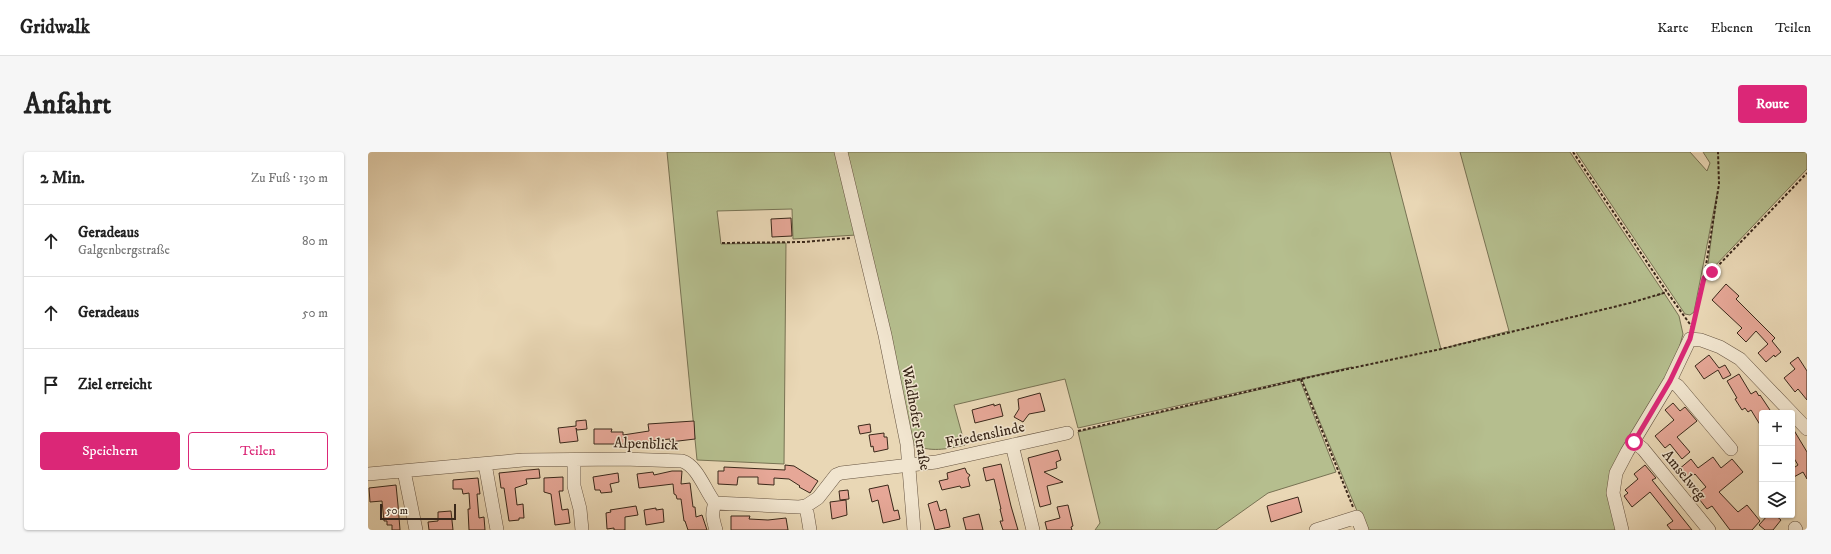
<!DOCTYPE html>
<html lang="de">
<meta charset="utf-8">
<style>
:root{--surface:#fff;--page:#f6f6f6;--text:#222;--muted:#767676;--line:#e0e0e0;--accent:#db2777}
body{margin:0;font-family:"IM FELL DW Pica",serif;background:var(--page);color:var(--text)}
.controls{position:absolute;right:12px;bottom:12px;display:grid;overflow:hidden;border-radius:4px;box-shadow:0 1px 3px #0004}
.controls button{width:36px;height:36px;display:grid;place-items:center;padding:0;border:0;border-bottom:1px solid var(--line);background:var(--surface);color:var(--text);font:20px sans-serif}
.scale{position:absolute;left:12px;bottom:10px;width:76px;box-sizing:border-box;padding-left:4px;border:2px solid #3a281a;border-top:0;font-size:11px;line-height:14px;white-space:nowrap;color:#3a281a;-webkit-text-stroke:3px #f1e5cf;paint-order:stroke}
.stop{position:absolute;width:12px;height:12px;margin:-9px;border:3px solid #db2777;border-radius:50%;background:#fff}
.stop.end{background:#db2777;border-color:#fff;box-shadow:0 1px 4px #0008}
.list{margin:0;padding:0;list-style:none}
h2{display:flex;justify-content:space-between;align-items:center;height:52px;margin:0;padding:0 16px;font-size:17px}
h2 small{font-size:13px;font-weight:400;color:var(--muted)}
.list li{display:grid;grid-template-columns:26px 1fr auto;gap:12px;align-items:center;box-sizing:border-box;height:72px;padding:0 16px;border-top:1px solid var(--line)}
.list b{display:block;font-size:15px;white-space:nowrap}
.list p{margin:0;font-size:13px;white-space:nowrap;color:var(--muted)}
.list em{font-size:13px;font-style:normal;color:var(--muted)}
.actions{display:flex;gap:8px;padding:12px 16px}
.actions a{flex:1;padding:9px 0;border:1px solid var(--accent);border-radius:4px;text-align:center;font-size:14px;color:var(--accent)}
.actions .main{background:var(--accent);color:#fff}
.icon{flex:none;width:22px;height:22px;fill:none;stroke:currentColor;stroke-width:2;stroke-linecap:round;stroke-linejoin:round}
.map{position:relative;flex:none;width:1439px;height:378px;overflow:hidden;border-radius:4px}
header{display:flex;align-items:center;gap:24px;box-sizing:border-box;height:56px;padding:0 20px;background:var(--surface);border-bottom:1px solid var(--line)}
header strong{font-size:19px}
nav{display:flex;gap:22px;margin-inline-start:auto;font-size:14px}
.intro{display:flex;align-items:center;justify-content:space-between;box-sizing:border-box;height:96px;padding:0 24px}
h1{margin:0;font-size:28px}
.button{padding:10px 18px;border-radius:4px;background:var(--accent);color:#fff;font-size:14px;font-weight:700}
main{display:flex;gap:24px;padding:0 24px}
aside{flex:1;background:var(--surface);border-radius:4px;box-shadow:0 1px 3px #0004}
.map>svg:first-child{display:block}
</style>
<header>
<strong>Gridwalk</strong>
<nav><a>Karte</a><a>Ebenen</a><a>Teilen</a></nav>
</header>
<div class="intro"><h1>Anfahrt</h1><a class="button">Route</a></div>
<main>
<aside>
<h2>2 Min.<small>Zu Fuß · 130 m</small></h2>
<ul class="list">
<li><svg class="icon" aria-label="ahead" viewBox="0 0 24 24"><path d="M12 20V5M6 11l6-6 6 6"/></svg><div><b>Geradeaus</b><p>Galgenbergstraße</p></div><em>80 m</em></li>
<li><svg class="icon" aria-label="ahead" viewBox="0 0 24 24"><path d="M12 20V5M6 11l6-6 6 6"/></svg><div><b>Geradeaus</b></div><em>50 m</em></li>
<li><svg class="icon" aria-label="arrive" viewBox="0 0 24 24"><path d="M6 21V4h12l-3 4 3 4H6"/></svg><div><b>Ziel erreicht</b></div></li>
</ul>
<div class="actions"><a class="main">Speichern</a><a>Teilen</a></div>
</aside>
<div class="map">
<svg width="1439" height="378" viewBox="0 0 1439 378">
<rect width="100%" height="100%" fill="#e9d7b5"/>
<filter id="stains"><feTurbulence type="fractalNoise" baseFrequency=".005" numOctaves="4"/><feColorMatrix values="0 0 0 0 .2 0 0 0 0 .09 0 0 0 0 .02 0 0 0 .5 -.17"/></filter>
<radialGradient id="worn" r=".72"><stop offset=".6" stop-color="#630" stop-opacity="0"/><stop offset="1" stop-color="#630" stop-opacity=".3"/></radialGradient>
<path fill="#b5be8e" stroke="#787354" d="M299,0H468L488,83L425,87L424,57L349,59L353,92L418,91L416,312L329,308Z
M477,0H1022L1073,197L1141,179L1092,0H1202L1296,141L1288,144L1296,141L1311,164L1315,182L1308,207L1248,309L1250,376L1246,378H997L934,227L984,215L710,276L697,227L586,253L597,293C579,297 562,301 544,292Z
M1208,0H1322L1339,19L1342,11L1335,0H1439V17L1345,116H1343L1340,112L1349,42L1326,160L1322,163L1317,162Z
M932,228L968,320L900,341L848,378H727L732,371L710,280Z"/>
<path fill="#e6a797" stroke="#3a281a" d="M423,66L424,84L404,85L403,67Z
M1358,132L1371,144L1368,147L1407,186L1404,189L1413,200L1407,205L1406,203L1398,210L1390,201L1400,192L1388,179L1378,190L1369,181L1374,176L1344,148Z
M1341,203L1351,216L1357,213L1363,223L1355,227L1350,218L1336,227L1327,214Z
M1430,205L1439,219V248L1430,237L1427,240L1416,226L1427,217L1422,211Z
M1371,222L1383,242L1388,239L1391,244L1392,243L1404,261H1394V276L1383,258L1380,260L1377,256L1374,258L1367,247L1369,246L1359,229Z
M672,241L677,259L661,262L655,270L646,265L651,257L650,247Z
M1305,251L1312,259L1317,255L1329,269L1309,285L1322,300L1314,307L1302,292L1297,296L1287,284L1306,268L1297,258Z
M626,252V254L632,252L635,264L607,271L604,258Z
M218,268L219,277L209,278L208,276L210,289L192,291L190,276L208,274V269Z
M326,269L327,287L302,290V287L282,289L283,293L267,295V292H226V277H244L243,280H255V283L281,279L280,272Z
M502,272L503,280L492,282L490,274Z
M1424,275L1439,300V327L1435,320L1424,326V317L1430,313L1424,303Z
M516,281V285H519L520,297L506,300L505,294L503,295L501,283Z
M690,298L693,308L688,310L689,316L676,320L695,330L679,334L683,352L672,355L660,306Z
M1345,305L1353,316L1364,307L1375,320L1351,340L1370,360L1379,353L1392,369L1384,378H1362L1344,354L1339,357L1328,343L1338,335L1327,322L1319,328L1310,318L1323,307L1330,316Z
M633,312L643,354L650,378H635L632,369H635L632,357H633L626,327L618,329L615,316Z
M417,313L426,314L450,329L442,341L431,335L432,334L421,327L406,326V333L390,332V325H370L369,333L350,332V319H356V315L417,318Z
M1277,313L1288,326L1284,328L1324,378H1303L1299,373L1305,369L1282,340L1264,355L1256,344L1260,341L1257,338L1270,327L1266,322Z
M597,316L599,321L602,323L600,326L602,334L593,336L592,334L574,338L571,329L580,327L579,321Z
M171,317L172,326L158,327L159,332L147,336L149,353L155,352L156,366H151V368L141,369L136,336H133L131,321Z
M304,319H314L313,332L322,331L325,355H327L328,365L334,363L339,378H320L317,369H316L313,347H309L308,343L306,342L305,332L271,336L269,322L285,320L286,323Z
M250,321L251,330L242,332L244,340L233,341L232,338H227L225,325Z
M195,325V339H191L194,358L200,357L202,371L187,373L183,342L176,340V326Z
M110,326L112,342H109L111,366L116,365L117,378H101L100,357H102L101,341L95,342L94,337H85V328Z
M28,333L30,353L32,378H24V373H19V369H16L14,349L2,350L1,336Z
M520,333L526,359L530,358L532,367L515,371L510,348L504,350L501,337Z
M480,338L481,347L472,348L471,339Z
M930,345L934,360L903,370L899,354Z
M478,348L479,363L464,367L462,350Z
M569,349L572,359L578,357L582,375L567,378L560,352Z
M700,353L705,374L703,375L704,378H679L677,370L692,366L689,355Z
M268,354L270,363L257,365V378H246V376L239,377L238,361L243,360L242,358Z
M288,356V358L295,357L296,370L278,373L276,358Z
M83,359L85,378H61L60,370L70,369V360Z
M611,362L615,378H598L595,366Z
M1400,363H1407L1413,368L1405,378H1397L1391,373Z
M363,364H382L381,367L400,368L418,366L420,378H363Z"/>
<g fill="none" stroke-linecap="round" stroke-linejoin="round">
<defs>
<path id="minor" d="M473,0L517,183L539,292L546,378
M1302,229L1310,234L1363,297
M1266,290L1275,297L1341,378
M644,293L665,378
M206,308V334L212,357L214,378
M117,312L129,378
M36,319L48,378
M0,322L155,308L255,307L314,309C330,314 337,339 347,351L431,355L438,354L450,346L468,323L473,321L568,310L699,281
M347,351C343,362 345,368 348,378
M438,354L442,378
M1427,376L1428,378
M948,378L989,365L994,378
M1254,378L1245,341L1248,321L1259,300L1302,229L1322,187L1333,188L1352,195L1372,207L1439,277"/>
</defs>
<use href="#minor" stroke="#665441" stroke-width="14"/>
<path stroke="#3a281a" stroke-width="2" stroke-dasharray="3 2" stroke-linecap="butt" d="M1205,0L1299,140L1324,175
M354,91L436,90L482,86
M1336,126L1351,32L1350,0
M1325,174L1336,126L1344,120L1439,21
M933,227L985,355
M710,279L933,227L1073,197L1262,151L1299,140"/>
<use href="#minor" stroke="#f1e5cf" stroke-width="13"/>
</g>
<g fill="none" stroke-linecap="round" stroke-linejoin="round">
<path stroke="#db2777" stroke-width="5" d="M1266,290L1302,229L1322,187L1336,126L1344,120"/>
</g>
<g text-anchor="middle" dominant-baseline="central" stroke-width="3" stroke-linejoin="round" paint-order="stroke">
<g font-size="15" fill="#3a281a" stroke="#f1e5cf">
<text transform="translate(548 266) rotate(80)">Waldhofer Straße</text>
<text transform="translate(617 283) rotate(-12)">Friedenslinde</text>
<text transform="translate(278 292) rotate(2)">Alpenblick</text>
<text transform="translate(1316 323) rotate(51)">Amselweg</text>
</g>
</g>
<rect width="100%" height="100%" filter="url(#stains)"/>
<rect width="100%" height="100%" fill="url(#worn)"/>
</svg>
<div class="controls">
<button>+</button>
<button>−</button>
<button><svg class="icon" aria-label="layers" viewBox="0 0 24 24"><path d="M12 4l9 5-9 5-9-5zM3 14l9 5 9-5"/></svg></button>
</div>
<div class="scale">50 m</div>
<div class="stop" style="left:1266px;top:290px"></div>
<div class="stop end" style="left:1344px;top:120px"></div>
</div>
</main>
